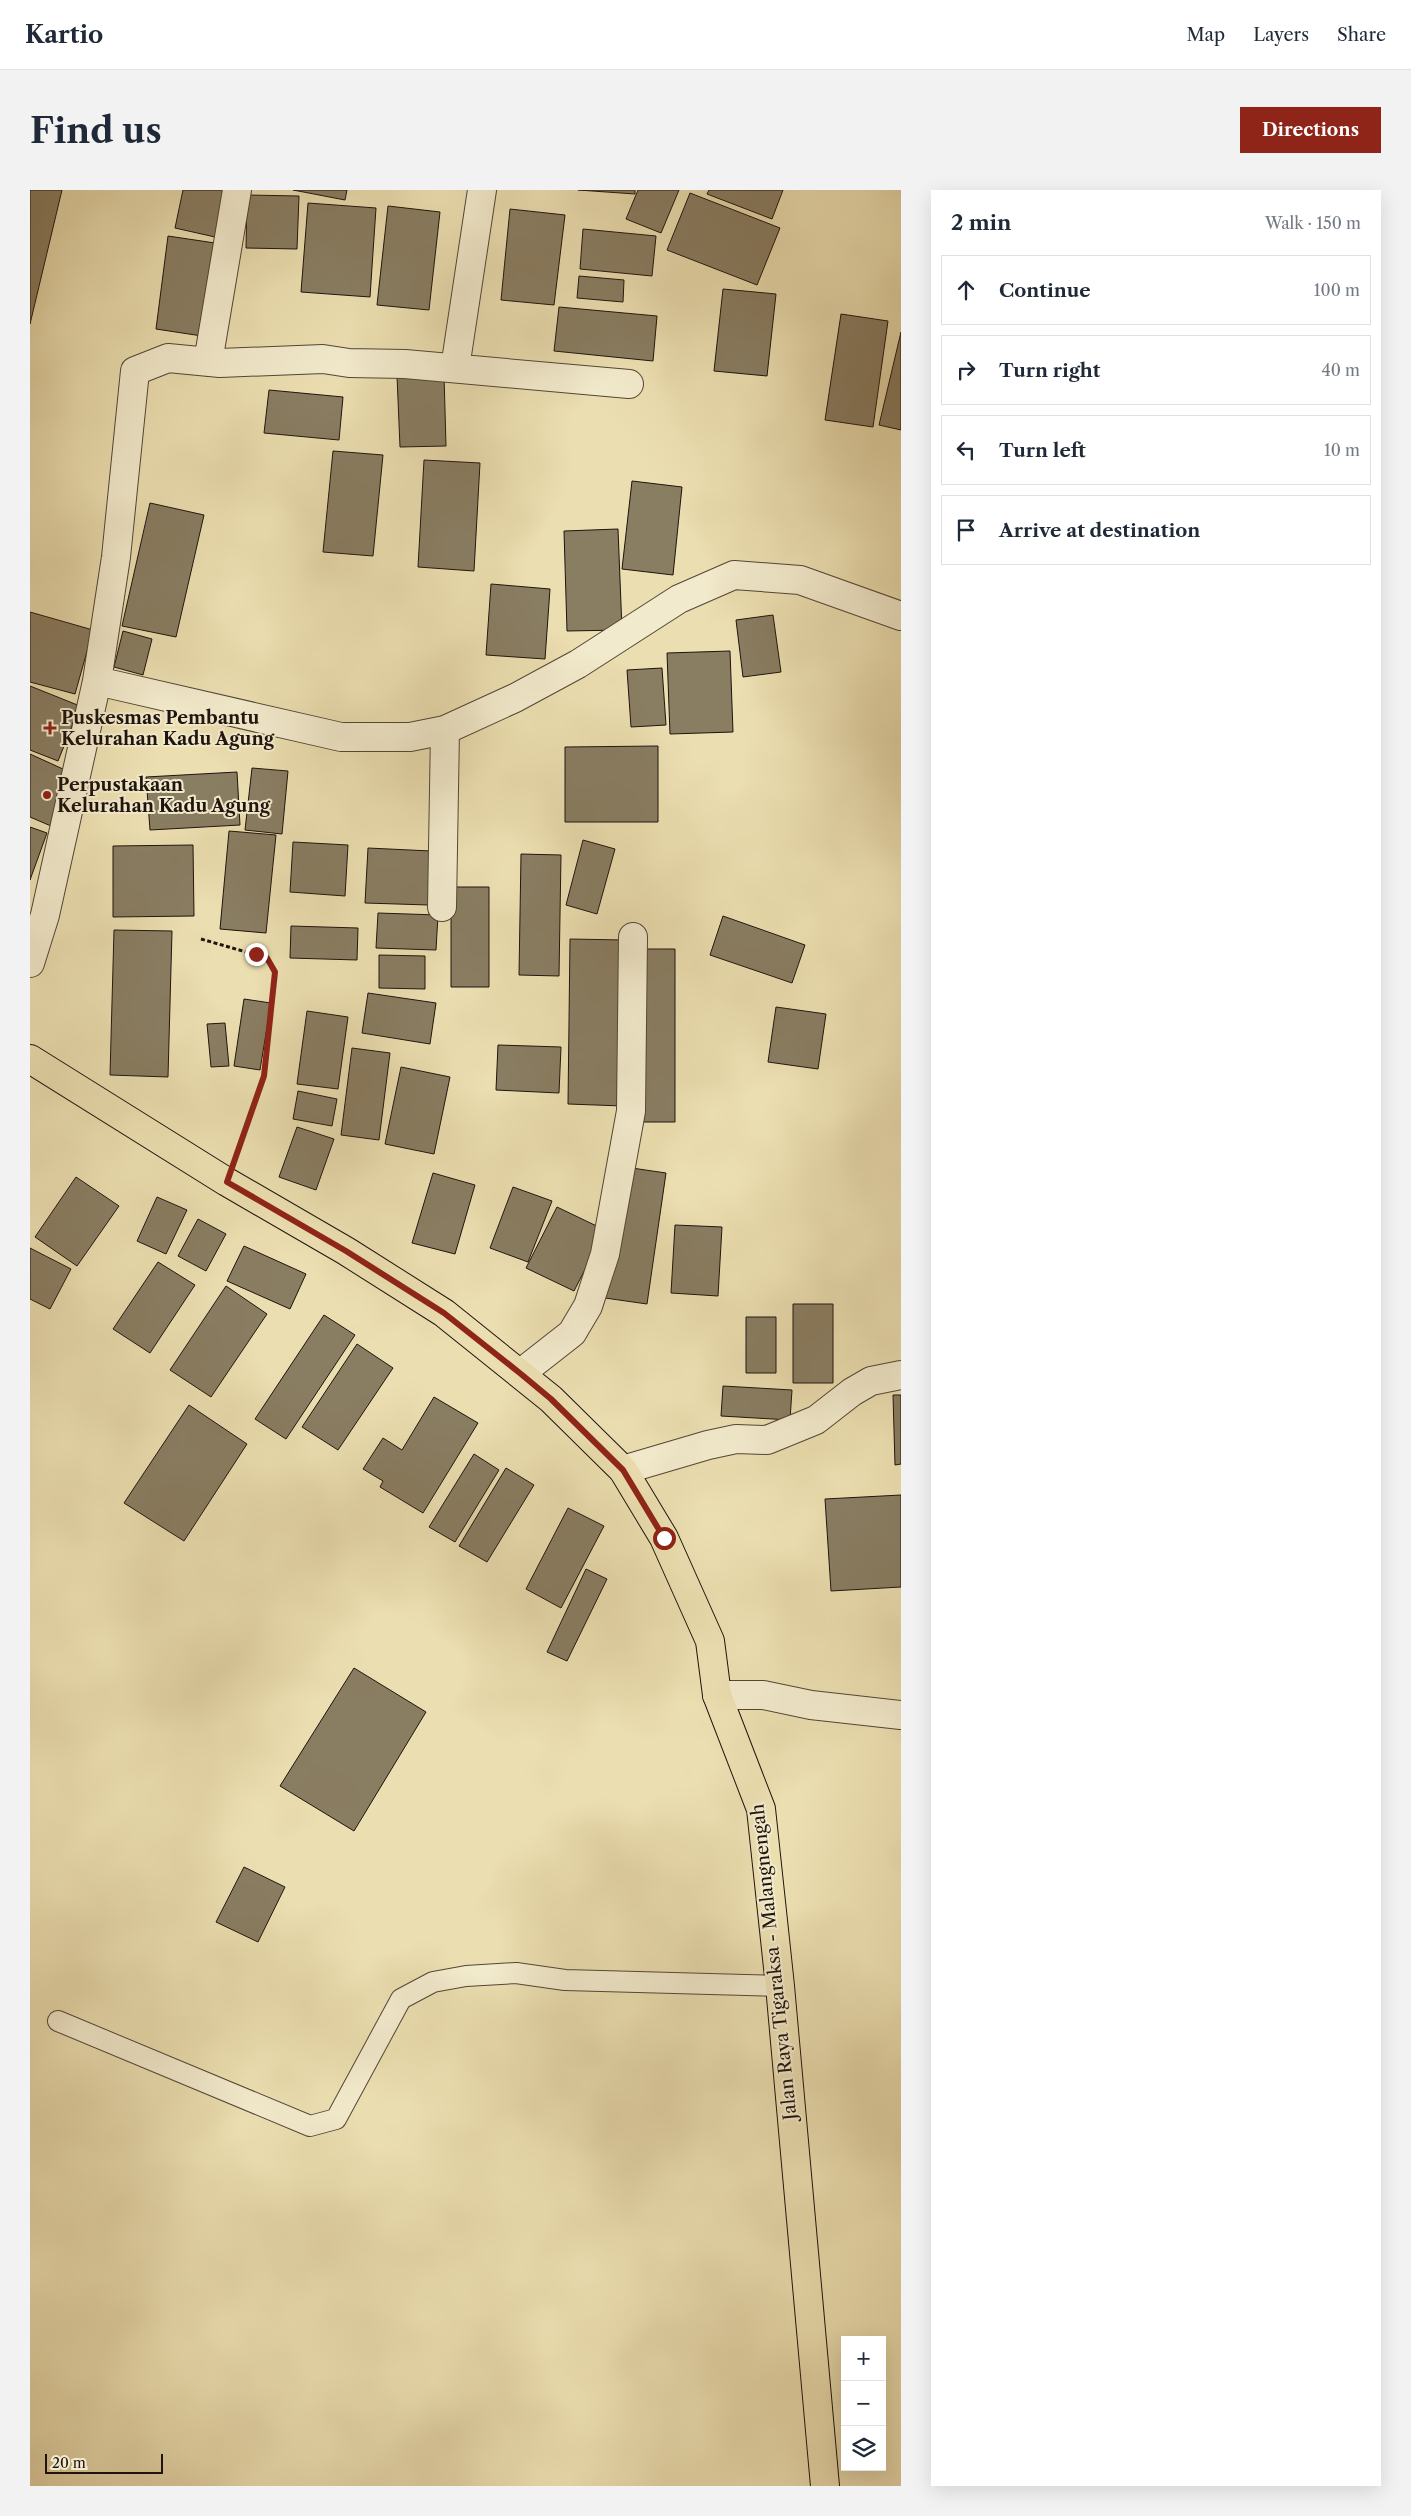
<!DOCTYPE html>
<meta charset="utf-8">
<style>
:root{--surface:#fff;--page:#f2f2f3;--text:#1f2937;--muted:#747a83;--line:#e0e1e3;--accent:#8f2418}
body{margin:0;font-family:"Libre Caslon Text",serif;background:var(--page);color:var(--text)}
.controls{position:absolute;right:15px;bottom:15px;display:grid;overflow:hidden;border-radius:0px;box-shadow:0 5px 20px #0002}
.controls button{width:45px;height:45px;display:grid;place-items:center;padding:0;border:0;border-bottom:1px solid var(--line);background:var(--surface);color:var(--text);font:25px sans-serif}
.scale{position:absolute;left:15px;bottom:12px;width:118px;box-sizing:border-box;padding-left:5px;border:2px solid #1f140e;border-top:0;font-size:14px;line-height:18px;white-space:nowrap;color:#1f140e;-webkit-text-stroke:4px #f2eacc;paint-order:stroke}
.stop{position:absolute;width:15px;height:15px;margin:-11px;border:4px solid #8f2418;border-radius:50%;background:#fff}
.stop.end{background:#8f2418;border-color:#fff;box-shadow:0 1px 5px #0008}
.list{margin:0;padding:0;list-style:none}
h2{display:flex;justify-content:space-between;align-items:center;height:65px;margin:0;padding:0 20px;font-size:21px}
h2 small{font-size:16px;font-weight:400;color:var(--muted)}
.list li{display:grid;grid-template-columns:32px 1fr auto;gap:15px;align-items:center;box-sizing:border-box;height:70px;margin:0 10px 10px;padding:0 10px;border:1px solid var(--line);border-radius:0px}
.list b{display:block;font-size:19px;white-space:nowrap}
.list em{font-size:16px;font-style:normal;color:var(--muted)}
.icon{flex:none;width:28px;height:28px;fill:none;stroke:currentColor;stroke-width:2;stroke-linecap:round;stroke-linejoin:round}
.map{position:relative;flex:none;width:871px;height:2296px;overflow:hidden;border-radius:0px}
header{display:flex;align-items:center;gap:30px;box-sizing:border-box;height:70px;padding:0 25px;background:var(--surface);border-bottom:1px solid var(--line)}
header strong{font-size:24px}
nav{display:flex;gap:28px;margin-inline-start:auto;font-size:18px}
.intro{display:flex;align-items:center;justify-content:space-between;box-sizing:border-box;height:120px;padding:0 30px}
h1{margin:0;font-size:35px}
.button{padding:12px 22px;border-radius:0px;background:var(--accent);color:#fff;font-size:18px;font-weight:700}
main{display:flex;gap:30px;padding:0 30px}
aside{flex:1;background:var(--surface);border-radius:0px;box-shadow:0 5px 20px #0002}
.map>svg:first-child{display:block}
</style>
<header>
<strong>Kartio</strong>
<nav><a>Map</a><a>Layers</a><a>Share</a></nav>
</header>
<div class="intro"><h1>Find us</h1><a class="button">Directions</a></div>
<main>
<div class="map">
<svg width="871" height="2296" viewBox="0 0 871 2296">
<rect width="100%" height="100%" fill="#ebdeb0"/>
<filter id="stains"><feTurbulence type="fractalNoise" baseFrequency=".004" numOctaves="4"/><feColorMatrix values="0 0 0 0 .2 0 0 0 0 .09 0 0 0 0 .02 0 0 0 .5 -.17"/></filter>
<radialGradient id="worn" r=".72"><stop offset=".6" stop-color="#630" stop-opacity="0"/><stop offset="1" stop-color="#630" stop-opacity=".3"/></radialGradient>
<path fill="#897d62" stroke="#1f140e" d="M0,0H32L0,134Z
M153,0H196L185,47L145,38Z
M263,0H317L315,10Z
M548,0H605V4Z
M608,0H649L631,43L596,29Z
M679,0H753L742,29L677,4Z
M660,3L750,38L727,95L637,60Z
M217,5L269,6L267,59L216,58Z
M278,13L346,18L340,107L271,102Z
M358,16L410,22L399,120L347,115Z
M480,19L535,25L524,115L471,110Z
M553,39L626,46L622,86L550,79Z
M138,46L185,53L172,146L126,139Z
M549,86L594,90L593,112L547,108Z
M693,99L746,104L737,186L684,181Z
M529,117L627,126L623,171L524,161Z
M811,124L858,131L843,237L795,230Z
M871,142V240L849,235Z
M414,185L416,256L370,257L367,186Z
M239,200L313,207L309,250L234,243Z
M303,261L353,265L343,366L293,362Z
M394,270L450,273L444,381L388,377Z
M602,291L652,297L643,385L592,379Z
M120,313L174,325L146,447L92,436Z
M588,339L592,440L537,441L534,341Z
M461,394L520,399L515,469L456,465Z
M0,422L63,440L45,504L0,492Z
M743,425L751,482L713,487L706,430Z
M93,441L122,449L113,485L84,477Z
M700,461L703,542L640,544L637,463Z
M632,478L636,535L601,537L597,480Z
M0,496L50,516L28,571L0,560Z
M628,556V632H535V557Z
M0,564L44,584L21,636L0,627Z
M222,578L258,581L252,644L215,640Z
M207,582L210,635L120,640L116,587Z
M0,637L17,643L0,690Z
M199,641L246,645L236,743L190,739Z
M553,650L585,659L567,724L536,715Z
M263,652L318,655L315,706L260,702Z
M163,655L164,726L83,727V656Z
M338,658L401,661L399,715L335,713Z
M491,664L531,665L529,786L489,785Z
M421,697H459V797H421Z
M348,723L408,725L406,760L346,758Z
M693,726L775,755L762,793L680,765Z
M261,736L328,738L327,770L260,768Z
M84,740L142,741L138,887L80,885Z
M540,749L595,750L593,916L538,914Z
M611,759H645V932H611Z
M349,765L395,766V799L349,798Z
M338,803L406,813L400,854L332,843Z
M214,809L241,813L230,880L204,876Z
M746,817L796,824L788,879L738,872Z
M277,821L318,827L308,899L267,894Z
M195,833L199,876L181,877L177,834Z
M468,855L531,857L529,903L466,900Z
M322,858L360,863L349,950L311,945Z
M371,877L420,887L404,964L355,954Z
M268,901L307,909L302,936L263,929Z
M267,937L304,949L286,1000L249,987Z
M595,977L636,983L617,1114L575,1108Z
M403,983L445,995L425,1064L382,1053Z
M46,987L89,1016L47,1076L5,1047Z
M483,997L522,1011L498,1072L460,1058Z
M127,1007L157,1020L136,1064L107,1051Z
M527,1017L575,1040L544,1101L496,1078Z
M168,1029L196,1044L176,1081L148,1066Z
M645,1035L692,1037L688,1106L641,1103Z
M214,1056L276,1084L260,1119L197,1091Z
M0,1058L41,1079L20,1119L0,1109Z
M128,1072L165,1095L120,1163L83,1139Z
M196,1096L237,1124L181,1207L140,1180Z
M763,1114H803V1193H763Z
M294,1125L325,1145L256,1249L225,1229Z
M716,1127H746V1183H716Z
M327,1154L363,1178L308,1260L272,1237Z
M693,1196L762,1200L760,1230L691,1226Z
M863,1205H871V1274L865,1275Z
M404,1207L448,1233L393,1323L350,1297L353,1291L333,1279L353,1248L372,1260Z
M159,1215L217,1254L154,1351L94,1313Z
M444,1264L469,1280L425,1352L399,1337Z
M476,1278L504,1295L457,1372L429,1356Z
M871,1305V1397L801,1401L795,1309Z
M538,1318L574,1336L531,1418L496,1399Z
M556,1379L577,1389L537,1471L517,1462Z
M324,1478L396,1522L324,1641L250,1596Z
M214,1677L255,1697L228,1752L186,1732Z"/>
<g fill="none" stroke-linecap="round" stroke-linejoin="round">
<defs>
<path id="service" d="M28,1831L280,1936L306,1929L371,1809L403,1792L436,1786L486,1783L535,1790L750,1796"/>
<path id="minor" d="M178,172L207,0
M425,178L452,0
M67,491L311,547H380L415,540L485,508L548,474L649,409L704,385L770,390L871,426
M412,717L415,540
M0,773L15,725L67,491L86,367L105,181L138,168L190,173L293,169L319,173L375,174L599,194
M491,1183L542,1143L558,1116L575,1064L601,921L603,747
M593,1280L678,1255L706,1249L737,1250L786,1230L822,1202L841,1191L871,1185
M687,1505H733L781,1515L871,1525"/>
<path id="primary" d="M0,869L197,992L316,1061L414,1123L521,1209L593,1280L634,1348L680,1451L687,1505L731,1619L750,1796L795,2296"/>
</defs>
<use href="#service" stroke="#524636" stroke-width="22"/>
<use href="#minor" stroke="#524636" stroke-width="30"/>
<use href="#primary" stroke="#1f140e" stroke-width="30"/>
<path stroke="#1f140e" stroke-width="3" stroke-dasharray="4 2.5" stroke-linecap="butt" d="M171,749L237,768L245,782L234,886L208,959"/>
<use href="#service" stroke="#f2eacc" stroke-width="20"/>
<use href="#minor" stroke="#f2eacc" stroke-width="28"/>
<use href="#primary" stroke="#ebdeb0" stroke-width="28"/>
</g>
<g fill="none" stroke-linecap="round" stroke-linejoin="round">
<path stroke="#8f2418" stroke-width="6" d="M226,764L237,768L245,782L234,886L197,992L316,1061L414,1123L491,1184L521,1209L593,1280L634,1348"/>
</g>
<g fill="#8f2418" stroke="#f2eacc" stroke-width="2">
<path d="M17.5 530.5h5v5h5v5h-5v5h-5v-5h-5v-5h5z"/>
<circle cx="17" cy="605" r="5"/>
</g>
<g text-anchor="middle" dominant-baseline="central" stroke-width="4" stroke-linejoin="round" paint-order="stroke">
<g font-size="18" font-weight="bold" fill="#1f140e" stroke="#f2eacc" text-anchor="start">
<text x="31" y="528">Puskesmas Pembantu<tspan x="31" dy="21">Kelurahan Kadu Agung</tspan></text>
<text x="27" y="595">Perpustakaan<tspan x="27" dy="21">Kelurahan Kadu Agung</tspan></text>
</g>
<g font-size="18" fill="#1f140e" stroke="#f2eacc">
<text transform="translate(744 1772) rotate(-96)">Jalan Raya Tigaraksa - Malangnengah</text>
</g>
</g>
<rect width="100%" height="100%" filter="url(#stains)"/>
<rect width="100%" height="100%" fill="url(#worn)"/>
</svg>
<div class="controls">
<button>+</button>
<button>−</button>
<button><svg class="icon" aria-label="layers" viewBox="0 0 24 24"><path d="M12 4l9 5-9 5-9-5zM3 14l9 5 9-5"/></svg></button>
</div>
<div class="scale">20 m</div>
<div class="stop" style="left:634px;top:1348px"></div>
<div class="stop end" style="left:226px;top:764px"></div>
</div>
<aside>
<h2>2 min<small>Walk · 150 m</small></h2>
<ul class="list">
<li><svg class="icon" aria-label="ahead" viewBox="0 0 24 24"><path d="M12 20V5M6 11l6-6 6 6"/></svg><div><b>Continue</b></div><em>100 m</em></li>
<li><svg class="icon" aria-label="right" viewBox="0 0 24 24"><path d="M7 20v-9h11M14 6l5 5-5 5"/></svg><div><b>Turn right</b></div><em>40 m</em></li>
<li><svg class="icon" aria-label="left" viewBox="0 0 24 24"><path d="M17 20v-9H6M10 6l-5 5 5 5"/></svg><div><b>Turn left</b></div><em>10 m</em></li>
<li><svg class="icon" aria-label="arrive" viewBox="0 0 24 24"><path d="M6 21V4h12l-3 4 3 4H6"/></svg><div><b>Arrive at destination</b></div></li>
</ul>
</aside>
</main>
